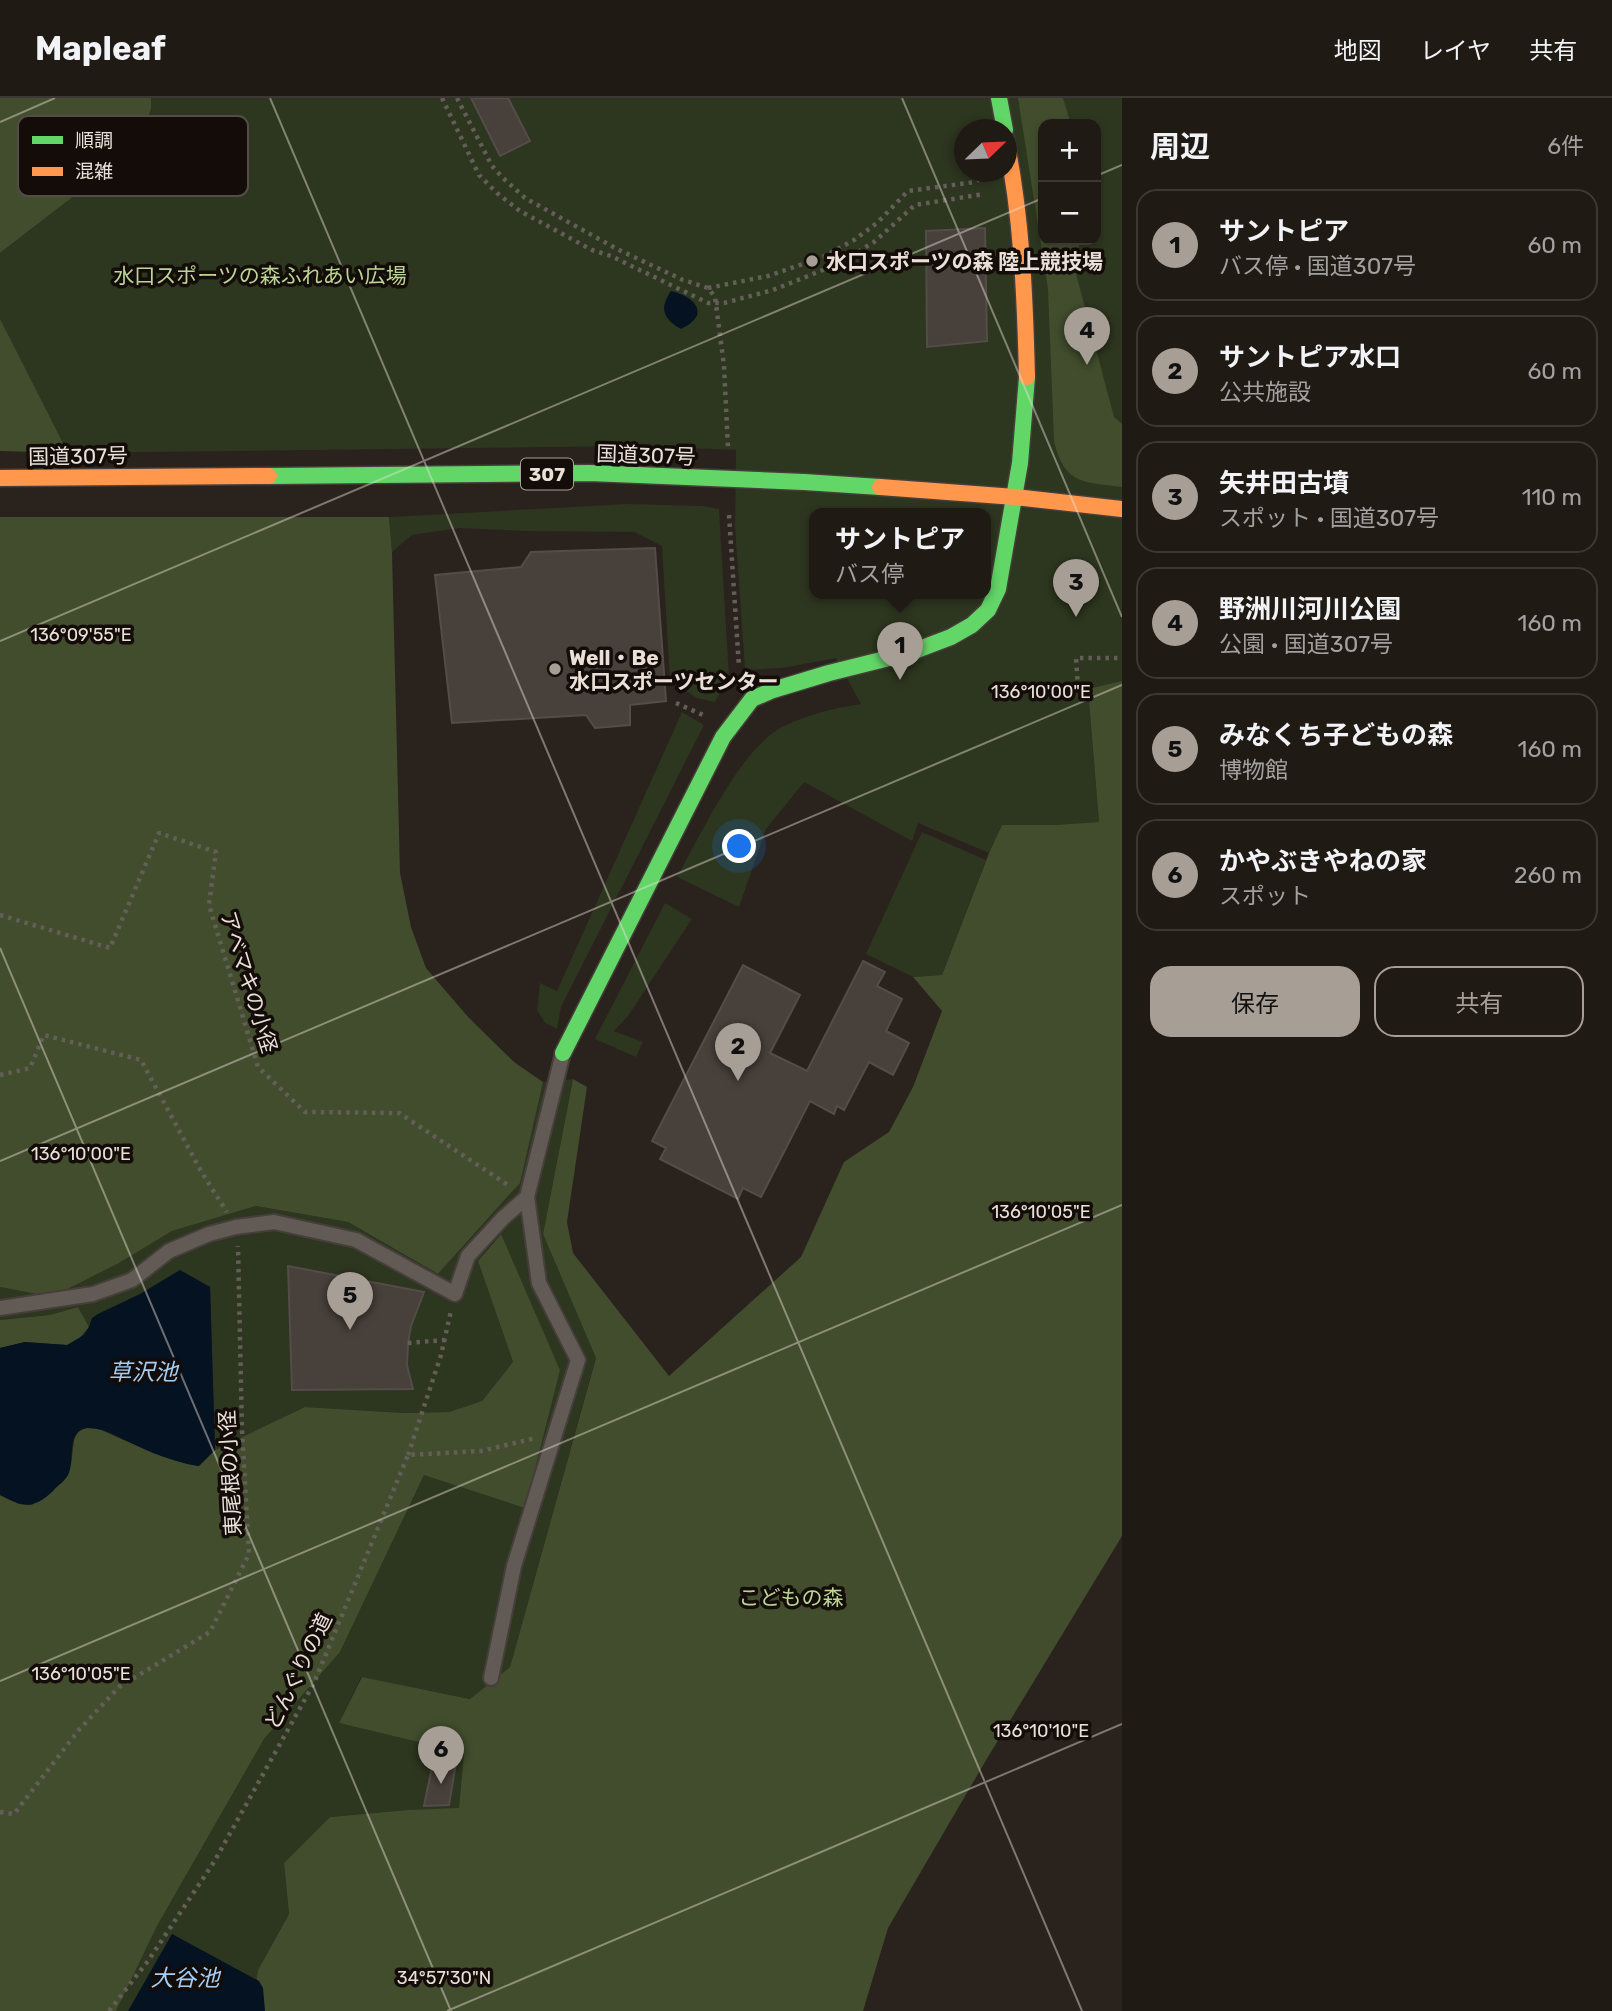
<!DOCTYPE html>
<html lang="ja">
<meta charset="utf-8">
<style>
:root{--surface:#201a15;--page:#28231e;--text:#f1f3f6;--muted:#a2a1a0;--line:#3d3834;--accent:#a79e96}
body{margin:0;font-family:Rubik,"Noto Sans JP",sans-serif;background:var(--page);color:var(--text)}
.controls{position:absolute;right:21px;top:21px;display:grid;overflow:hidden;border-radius:14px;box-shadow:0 4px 10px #0003}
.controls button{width:63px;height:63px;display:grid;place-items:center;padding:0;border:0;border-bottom:2px solid var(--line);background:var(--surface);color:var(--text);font:35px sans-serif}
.compass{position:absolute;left:954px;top:21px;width:63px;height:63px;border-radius:50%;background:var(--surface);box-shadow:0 4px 10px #0003;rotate:67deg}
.you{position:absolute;left:740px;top:749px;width:24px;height:24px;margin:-18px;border:5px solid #fff;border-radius:50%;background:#1a73e8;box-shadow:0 0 0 10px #1a73e833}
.badge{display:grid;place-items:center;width:46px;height:46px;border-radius:50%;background:var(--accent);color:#111;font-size:23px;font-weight:700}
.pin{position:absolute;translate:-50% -58px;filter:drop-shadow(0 2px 4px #0008)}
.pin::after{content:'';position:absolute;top:37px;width:24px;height:21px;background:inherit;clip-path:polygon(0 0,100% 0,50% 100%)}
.popup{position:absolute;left:809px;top:410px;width:182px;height:91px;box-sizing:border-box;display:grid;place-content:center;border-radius:14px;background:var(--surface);filter:drop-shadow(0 2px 5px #0005);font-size:23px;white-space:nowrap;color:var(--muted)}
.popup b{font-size:26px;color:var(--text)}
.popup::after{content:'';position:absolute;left:50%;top:100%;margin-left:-14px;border:14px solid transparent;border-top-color:var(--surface)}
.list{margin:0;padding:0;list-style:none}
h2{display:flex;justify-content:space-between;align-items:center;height:91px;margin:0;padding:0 28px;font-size:30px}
h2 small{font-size:23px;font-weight:400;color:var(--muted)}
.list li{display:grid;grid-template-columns:46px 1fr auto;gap:21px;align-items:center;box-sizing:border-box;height:112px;margin:0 14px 14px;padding:0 14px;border:2px solid var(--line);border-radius:21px}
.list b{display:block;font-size:26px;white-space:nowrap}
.list p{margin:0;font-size:23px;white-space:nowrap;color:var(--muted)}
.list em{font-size:23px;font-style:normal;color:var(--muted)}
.actions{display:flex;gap:14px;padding:21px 28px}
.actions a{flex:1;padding:16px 0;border:2px solid var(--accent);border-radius:21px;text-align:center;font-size:24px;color:var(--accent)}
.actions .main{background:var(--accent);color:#111}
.map{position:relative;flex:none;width:1122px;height:1913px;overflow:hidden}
header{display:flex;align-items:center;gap:42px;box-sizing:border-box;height:98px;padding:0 35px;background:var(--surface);border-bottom:2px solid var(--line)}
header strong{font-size:33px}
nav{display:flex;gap:38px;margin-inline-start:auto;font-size:24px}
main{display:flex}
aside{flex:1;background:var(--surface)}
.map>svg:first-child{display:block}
</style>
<header>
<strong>Mapleaf</strong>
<nav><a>地図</a><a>レイヤ</a><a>共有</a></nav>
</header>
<main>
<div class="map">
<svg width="1122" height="1913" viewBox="0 0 1122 1913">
<rect width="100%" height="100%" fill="#2a221c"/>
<path fill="#2d361f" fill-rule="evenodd" d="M151,0H1122V584L1088,592L1099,724L1054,727H1002L989,755L918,725L912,743L804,684L766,731L739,809L677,779C700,738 741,650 782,629C806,617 834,610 861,606L836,560L782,570L745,572L735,428L736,352L641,348L68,355L0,351V155L140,47L151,11ZM1043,26H1096V142H1043ZM964,32H1006V74H964ZM814,416H986V496H814Z
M627,406L703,408L719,411L729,579L715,604L697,600L670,582L662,448L634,434L528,433L459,430L412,437L392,454L389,419Z
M682,614L704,627L561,909L557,931L545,925L537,912L540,885L557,893Z
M922,734L986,762L942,877L913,879L866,856Z
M665,805L692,821L628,918L614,933L643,944L636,959L595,941Z
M573,981L543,1136L596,1259L510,1569L471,1601L361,1579L339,1625L464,1655L459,1711L407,1712L330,1719L284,1765L289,1816L258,1872L251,1913H116L157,1828L264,1641L340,1554L424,1377L560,1272L500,1136L478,1163L513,1264L482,1303L449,1314L404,1315L305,1309L215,1352L210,1188L89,1229L78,1209L50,1217L0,1222V1189L52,1199L119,1165L172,1133L256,1108L348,1124L438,1176L515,1091L543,984Z"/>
<path fill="#414d2d" d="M0,0H151V11L140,47L0,155Z
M1018,0H1063L1071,26H1043V142H1080L1075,172L1114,319L1122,326V389C1083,384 1064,386 1054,343L1048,191Z
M0,221L68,355L0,353Z
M0,419H389L392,454L400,775L411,829L426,870L469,920L514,964L543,984L520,1085L438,1176L348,1124L256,1108L172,1133L119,1165L52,1199L0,1189Z
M1122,583V1438L985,1664L888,1830L863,1913H251L258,1872L289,1816L284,1765L330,1719L407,1712L459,1710L464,1655L339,1625L362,1579L470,1601L510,1569L596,1260L543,1136L573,981L587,989L567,1124L573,1155L669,1278L801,1159L844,1064L889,1034L913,989L942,913L913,879L942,877L989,755L1002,727H1054L1099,724L1088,591Z
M501,1136L560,1272L525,1410L424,1377L340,1554L264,1641L157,1828L116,1913H0V1397L19,1406L32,1407L71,1366L74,1342L78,1333L86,1330L99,1331L153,1355L187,1366L198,1368L215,1352L305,1309L404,1315L449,1314L482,1303L513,1264L478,1163Z
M78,1209L89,1229L78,1242L67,1247L25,1244L0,1250V1222L50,1217Z"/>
<path fill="#041221" d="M671,193C696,199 711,217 681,231C663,221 659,210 671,193Z
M180,1172L210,1189L215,1352L199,1368C173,1364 150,1354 127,1343C118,1339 107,1332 97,1331C92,1330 86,1329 81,1332C67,1340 75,1364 68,1377C65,1383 57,1388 53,1393C33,1412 23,1409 0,1397V1250L25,1244L67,1247L84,1237L89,1229L92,1220L98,1216L140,1196Z
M172,1836L259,1883L263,1890L265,1913H128Z"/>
<path fill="#47403b" stroke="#544c49" stroke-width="2" d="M471,0H508L530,43L500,58Z
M985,130L987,243L927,249L926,133Z
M655,450L666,603L630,607V627L595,630L586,617L452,625L435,477L521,469L531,454Z
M863,863L885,874L877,888L902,901L886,933L909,945L893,977L869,964L844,1012L837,1008L834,1016L810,1003L761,1099L743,1090L738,1101L660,1061L666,1050L652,1043L743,867L800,897L770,955L807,973Z
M288,1168L424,1194L411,1228L408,1245L407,1267L413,1291L292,1292Z
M434,1659L456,1665L449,1707L424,1708Z"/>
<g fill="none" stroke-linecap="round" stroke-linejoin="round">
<defs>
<path id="lane" d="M527,1099L563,955
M0,1210L93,1196L132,1182L169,1153L209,1136L236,1129L274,1124L356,1142L455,1196L468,1158L503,1120L527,1099L539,1185L578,1262L514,1468L491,1580"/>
<path id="fast" d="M999,0L1005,32
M269,378L590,375L804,384L880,389
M563,955L723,639L752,601L773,592L829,575L909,555L951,539L972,527L988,512L998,491L1020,365L1027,279"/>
<path id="slow" d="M1006,42C1022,120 1025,200 1027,279
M0,380L269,378
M880,389L1015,399L1122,411"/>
</defs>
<use href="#lane" stroke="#453e3a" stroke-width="18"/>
<use href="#fast" stroke="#453e3a" stroke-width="19"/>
<use href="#slow" stroke="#453e3a" stroke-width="19"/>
<path stroke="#645e58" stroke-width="4.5" stroke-dasharray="3.5 5" stroke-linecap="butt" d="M442,0L479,77L497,95L520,113L592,152L611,158L708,205H724L773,192L838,166L874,144L915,107L984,96
M457,0L492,68L503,80L525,100L617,151L683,182L708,190L715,199L724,268L728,350
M708,190L768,178L823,159L854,142L877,125L908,93L975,84L981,80
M729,417L739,569
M1078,590L1076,560H1122
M676,605L703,617
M0,817L110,850L159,735L216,754L209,807L258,969L305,1014L399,1015L511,1089
M0,977L30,970L44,937L141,962L202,1075L227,1114
M408,1245L445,1242
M408,1357L441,1257L451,1213
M0,1714L14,1716L78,1633L119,1589L210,1534L249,1456L242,1332L238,1148
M109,1913L148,1863L214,1764L314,1585L408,1357L481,1353L536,1340"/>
<use href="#lane" stroke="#615a55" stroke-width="14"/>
<use href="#fast" stroke="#63d668" stroke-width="16"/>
<use href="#slow" stroke="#ff974d" stroke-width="16"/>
</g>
<path fill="none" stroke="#eae0d8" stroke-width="2" stroke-opacity="0.45" d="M270,0L1082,1913M902,0L1122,519M0,24L55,0M1096,78L1122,67M0,543L1043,100M0,850L451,1913M0,1063L1122,587M0,1583L1122,1107M447,1913L1122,1626"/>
<g fill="#a79e96" stroke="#130c08" stroke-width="2.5">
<circle cx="812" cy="163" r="7"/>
<circle cx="555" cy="571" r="7"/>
</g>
<g text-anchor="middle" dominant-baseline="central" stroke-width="7" stroke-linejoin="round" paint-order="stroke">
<rect fill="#130c08" stroke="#aaa09a" stroke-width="2" x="521" y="360.5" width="52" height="31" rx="5"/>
<g font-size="19" font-weight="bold" fill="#eae0d8">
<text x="547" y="376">307</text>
</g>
<g font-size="21" font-weight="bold" fill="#eae0d8" stroke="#130c08" text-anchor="start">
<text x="826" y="163">水口スポーツの森 陸上競技場</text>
<text x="569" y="559">Well・Be<tspan x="569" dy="24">水口スポーツセンター</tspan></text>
</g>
<g font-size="21" fill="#bad595" stroke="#130c08">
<text x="260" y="177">水口スポーツの森ふれあい広場</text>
<text x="791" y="1499">こどもの森</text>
</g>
<g font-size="21" fill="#eae0d8" stroke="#130c08">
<text transform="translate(646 357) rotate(2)">国道307号</text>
<text transform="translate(78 358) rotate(-1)">国道307号</text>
<text transform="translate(249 884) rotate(73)">アベマキの小径</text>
<text transform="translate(230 1375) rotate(-93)">東尾根の小径</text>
<text transform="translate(298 1573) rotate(-64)">どんぐりの道</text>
</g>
<g font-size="23" font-style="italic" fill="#a2cdf5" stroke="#130c08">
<text x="143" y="1274">草沢池</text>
<text x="185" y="1880">大谷池</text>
</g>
</g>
<rect x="18" y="18" width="230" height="80" rx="10" fill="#130c08" stroke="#544c46" stroke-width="2"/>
<rect x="32" y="38" width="31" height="8" fill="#63d668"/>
<rect x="32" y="69" width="31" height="9" fill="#ff974d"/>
<g font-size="19" fill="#eae0d8">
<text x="75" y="49">順調</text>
<text x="75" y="80">混雑</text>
</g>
<g font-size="18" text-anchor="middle" fill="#eae0d8" stroke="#130c08" stroke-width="7" stroke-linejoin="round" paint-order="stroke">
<text x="81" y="543">136°09'55"E</text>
<text x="1041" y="600">136°10'00"E</text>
<text x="81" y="1062">136°10'00"E</text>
<text x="1041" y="1120">136°10'05"E</text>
<text x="81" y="1582">136°10'05"E</text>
<text x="1041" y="1639">136°10'10"E</text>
<text x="444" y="1886">34°57'30"N</text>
</g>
</svg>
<div class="controls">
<button>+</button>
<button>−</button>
</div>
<svg class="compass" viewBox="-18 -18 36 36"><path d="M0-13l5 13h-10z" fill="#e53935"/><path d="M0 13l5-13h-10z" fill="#a2a1a0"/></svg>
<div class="you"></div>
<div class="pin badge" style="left:900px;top:582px">1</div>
<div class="popup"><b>サントピア</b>バス停</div>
<div class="pin badge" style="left:738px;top:983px">2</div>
<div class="pin badge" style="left:1076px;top:519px">3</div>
<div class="pin badge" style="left:1087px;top:267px">4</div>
<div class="pin badge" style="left:350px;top:1232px">5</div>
<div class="pin badge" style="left:441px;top:1686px">6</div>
</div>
<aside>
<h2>周辺<small>6件</small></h2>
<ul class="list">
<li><span class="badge">1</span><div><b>サントピア</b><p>バス停 · 国道307号</p></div><em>60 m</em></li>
<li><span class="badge">2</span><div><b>サントピア水口</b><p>公共施設</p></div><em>60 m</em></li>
<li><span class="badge">3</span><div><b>矢井田古墳</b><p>スポット · 国道307号</p></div><em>110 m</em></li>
<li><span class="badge">4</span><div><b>野洲川河川公園</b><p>公園 · 国道307号</p></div><em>160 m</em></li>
<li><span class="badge">5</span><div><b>みなくち子どもの森</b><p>博物館</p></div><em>160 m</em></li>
<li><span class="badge">6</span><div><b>かやぶきやねの家</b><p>スポット</p></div><em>260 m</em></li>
</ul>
<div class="actions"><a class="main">保存</a><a>共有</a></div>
</aside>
</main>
